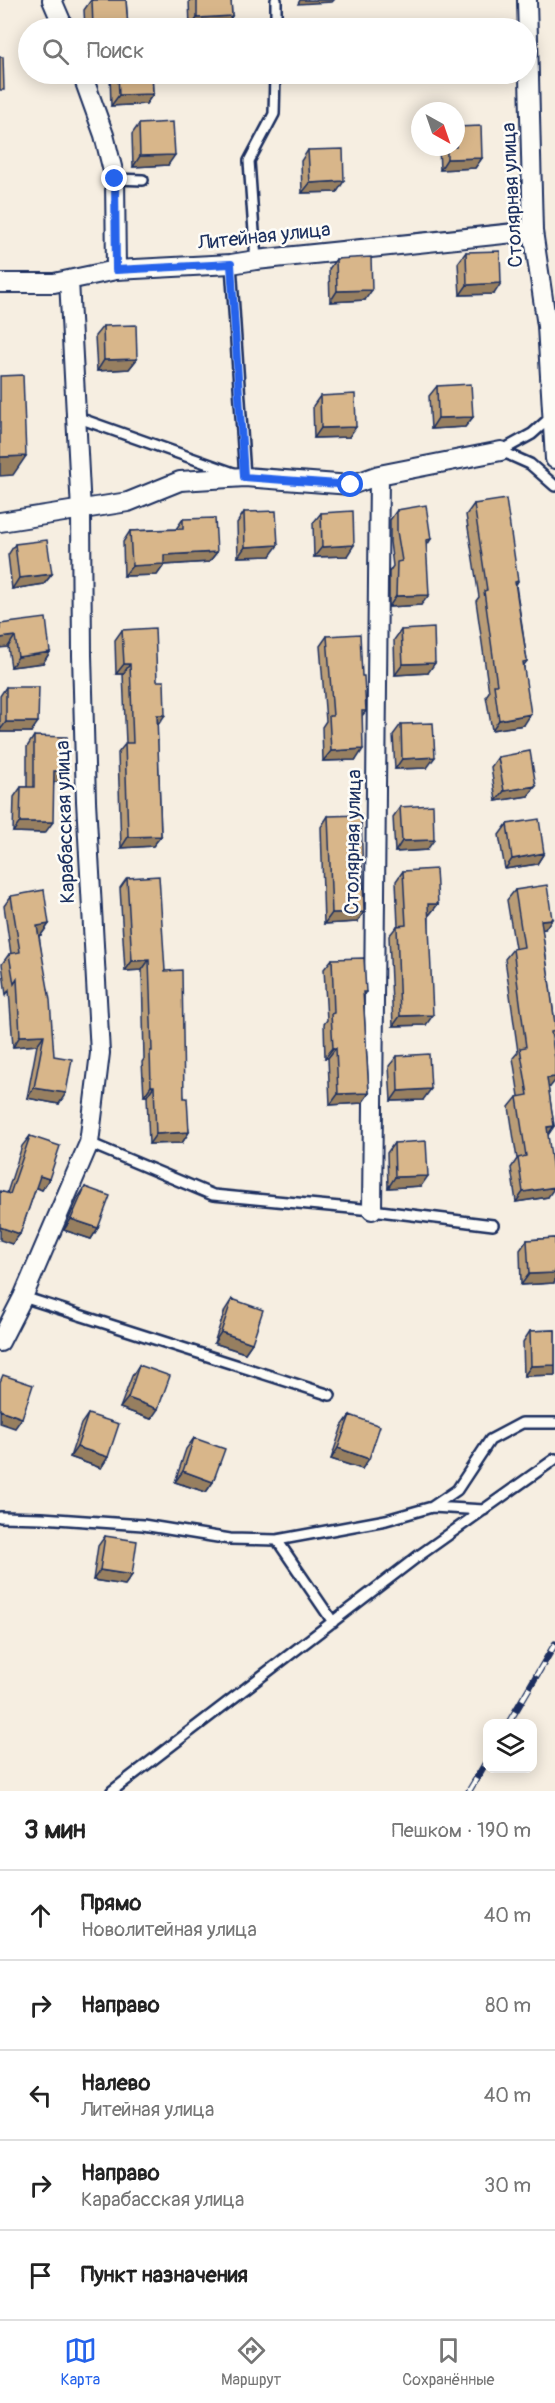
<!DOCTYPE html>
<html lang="ru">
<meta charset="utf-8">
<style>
:root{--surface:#fff;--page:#f2f2f2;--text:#222;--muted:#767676;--line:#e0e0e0;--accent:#2563eb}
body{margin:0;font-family:Pangolin,sans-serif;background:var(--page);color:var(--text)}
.controls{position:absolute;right:18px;bottom:18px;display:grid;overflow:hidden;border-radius:12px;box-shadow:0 3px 15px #0003}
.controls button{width:54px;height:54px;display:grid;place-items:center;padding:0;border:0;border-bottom:2px solid var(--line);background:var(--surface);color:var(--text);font:30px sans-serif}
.compass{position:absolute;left:411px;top:102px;width:54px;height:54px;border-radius:50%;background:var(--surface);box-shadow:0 3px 15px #0003;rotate:140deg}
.stop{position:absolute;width:18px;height:18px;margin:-14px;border:4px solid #2563eb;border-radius:50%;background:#fff}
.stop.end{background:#2563eb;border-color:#fff;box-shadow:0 2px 6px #0008}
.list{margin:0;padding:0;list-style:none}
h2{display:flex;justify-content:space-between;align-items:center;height:78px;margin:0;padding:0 24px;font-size:26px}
h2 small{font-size:20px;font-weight:400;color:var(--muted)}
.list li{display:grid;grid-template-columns:39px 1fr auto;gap:18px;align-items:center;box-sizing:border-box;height:90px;padding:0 24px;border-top:2px solid var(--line)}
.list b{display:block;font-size:22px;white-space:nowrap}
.list p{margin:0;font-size:20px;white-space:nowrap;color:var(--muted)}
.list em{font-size:20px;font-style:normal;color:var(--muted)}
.icon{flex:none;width:33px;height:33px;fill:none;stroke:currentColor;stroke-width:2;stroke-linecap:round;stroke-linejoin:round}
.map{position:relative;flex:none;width:555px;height:1791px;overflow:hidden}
.search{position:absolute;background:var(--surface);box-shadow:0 3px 15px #0003;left:18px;right:18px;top:18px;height:66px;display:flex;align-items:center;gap:15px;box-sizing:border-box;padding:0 21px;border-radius:33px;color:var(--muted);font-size:22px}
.sheet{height:528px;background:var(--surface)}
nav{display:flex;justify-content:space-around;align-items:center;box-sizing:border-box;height:84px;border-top:2px solid var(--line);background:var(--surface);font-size:16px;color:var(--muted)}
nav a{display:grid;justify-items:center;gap:3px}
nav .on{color:var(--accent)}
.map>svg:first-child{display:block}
</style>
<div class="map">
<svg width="555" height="1791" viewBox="0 0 555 1791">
<rect width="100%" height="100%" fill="#f6eee1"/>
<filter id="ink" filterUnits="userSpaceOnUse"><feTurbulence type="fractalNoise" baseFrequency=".0167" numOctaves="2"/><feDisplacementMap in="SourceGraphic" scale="12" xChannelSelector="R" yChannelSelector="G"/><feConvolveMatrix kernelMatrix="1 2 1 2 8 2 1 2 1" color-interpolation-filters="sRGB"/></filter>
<g filter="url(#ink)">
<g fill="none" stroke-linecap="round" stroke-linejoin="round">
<defs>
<path id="lane" d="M276,28V0
M115,179L143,180
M256,260L249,161L274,114L275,74
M76,417L245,477L231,264
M501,451L530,464L555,486
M501,451L532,434L551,417
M89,1143L213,1195L372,1210L493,1225
M23,1297L330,1395
M432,1507L484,1510
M0,1517L42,1518L143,1525L230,1539L277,1540L386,1520L432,1507L457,1490L490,1440L522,1423H555
M277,1540L333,1622
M112,1791L417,1557L555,1459"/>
<path id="street" d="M52,0L64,28
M527,0L533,231L547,326L555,459
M82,74L104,135L115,179L116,270
M0,283H54L116,270L231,264L256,260L533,231
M0,522L128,502L180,481L245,477L351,485L379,475L501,451
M372,1210L379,475
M0,1342L23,1297L89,1143L100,1053L86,801L82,655L81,511L69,280"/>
</defs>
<use href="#lane" stroke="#1b2f5e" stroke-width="14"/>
<use href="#street" stroke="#1b2f5e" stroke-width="22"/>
<use href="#lane" stroke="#fdfcf7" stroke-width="9"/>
<use href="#street" stroke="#fdfcf7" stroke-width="18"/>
<defs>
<path id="rail" d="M508,1724L555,1644
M469,1791L488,1759"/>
</defs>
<use href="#rail" stroke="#1b2f5e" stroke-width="7"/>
<use href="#rail" stroke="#fdfcf7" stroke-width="4.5" stroke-dasharray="14" stroke-linecap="butt"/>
</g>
<path fill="#ba9d77" stroke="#1b2f5e" stroke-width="1.5" d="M91,0H126L128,28H85L84,10Z
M189,0H231L232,16L225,26L190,28Z
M110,74H152L153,94L146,104L111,106Z
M139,124L168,165L133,167L132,134Z
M439,147H456L482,158L475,168L440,170Z
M308,150L337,192L302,193L301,161Z
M466,252L494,294L460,295L458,263Z
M336,259L365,300L330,302L329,269Z
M103,326L137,359L129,369L97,371L95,336Z
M437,386L473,417L465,427L431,429L429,396Z
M320,396L349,437L314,438L313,406Z
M474,504L518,581L516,585L527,661L524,665V725L492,730L486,696L489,692L476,601L479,597L466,515Z
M397,510L426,546L421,605L389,607V572L393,566L390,542V520Z
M244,512L270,556L238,557L237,523Z
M321,513L347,556L314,557L313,523Z
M183,519L217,552L209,562L164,565L157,575L124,576L123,542L130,531L176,529Z
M15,544L52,574L44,584L12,589L8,555Z
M0,624L50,652L43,663L11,667L8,647Z
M122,630L157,725L161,836L153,846L121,848L118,753L126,743L123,674H116L115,640Z
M401,630L428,673L395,675L394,640Z
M327,636L362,676L366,711L362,716L356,760L323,761L322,727L326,721L320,646Z
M6,687L31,732H0V696Z
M401,724L427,768L395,769L393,735Z
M34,736L59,782H54L45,833L13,832L14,797L21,787H27V747Z
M498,757L528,796L496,801L491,767Z
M400,807L427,850L395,852L393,817Z
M328,816L364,912L357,922L324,924L321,827Z
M507,824L544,853L537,864L505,869L499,835Z
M403,871L438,904L430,914H429L426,1025L393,1026L389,936L397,926H398L396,881Z
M127,878L165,971L189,1132L182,1143L149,1144L147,1096H144L142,1062L144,1059L142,970L125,971L120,888Z
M515,890L545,929H542L555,1024V1033L552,1037L550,1087H548L554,1126L548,1135V1197L516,1202L511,1168L517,1159L509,1107L517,1097L519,1096L513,1058L518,1052L505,959L513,949L515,948L507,900Z
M11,896L49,924L41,935H39L59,1104L27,1098L37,1045L13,1047L9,990L6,995L2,964L9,954H11L4,906Z
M332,959L366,992L363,995L369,1093L362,1103L330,1105L328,1058H325L324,1024L327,1020L324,969Z
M397,1056L423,1100L391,1101L389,1066Z
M30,1136L49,1179L42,1190L36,1187L20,1234L12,1244L7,1193L22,1146Z
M394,1143L421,1186L388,1188L387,1153Z
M85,1187L98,1228L91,1239L64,1230L78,1198Z
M555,1238V1282L554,1283L521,1285L520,1250L527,1240Z
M232,1299L252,1343L245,1353L214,1343L225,1310Z
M555,1330V1375L524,1376L523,1342L530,1331Z
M139,1365L151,1419L120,1408L132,1376Z
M88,1414L108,1457L101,1468L70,1457L81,1424Z
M350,1415L362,1469L331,1459L342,1426Z
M194,1438L213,1482L206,1492L175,1482L186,1449Z
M105,1536L132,1575L125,1585L93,1580L98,1546Z"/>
<path fill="#977f61" stroke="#1b2f5e" stroke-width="1.5" d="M300,0H334L332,2L298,4Z
M232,16L225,26L190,28L197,18Z
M153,94L146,104L111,106L119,95Z
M175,155L168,165L133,167L140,156Z
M482,158L475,168L440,170L447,159Z
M344,181L337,192L302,193L310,183Z
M501,283L494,294L460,295L467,285Z
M372,290L365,300L330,302L337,291Z
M137,359L129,369L97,371L104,360Z
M473,417L465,427L431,429L438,418Z
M356,427L349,437L314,438L321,428Z
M26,456L13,475L0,476V457Z
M431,539L424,550L426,540Z
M278,545L270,556L238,557L245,547Z
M354,545L347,556L314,557L322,547Z
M217,552L209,562L164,565L157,575L124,576L132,566L164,555Z
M52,574L44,584L12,589L19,578Z
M429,595L421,605L389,607L396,596Z
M15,636L8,647L0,648V638Z
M50,652L43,663L11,667L18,657Z
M435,663L428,673L395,675L403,664Z
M124,664H130L123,674H116Z
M531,714L524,725L492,730L499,720Z
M157,715H165L158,725Z
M6,722H38L31,732H0V730Z
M363,749L356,760L323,761L331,751Z
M435,757L427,768L395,769L402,759Z
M54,771H67L59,782H47Z
M536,786L528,796L496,801L504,791Z
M20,822H53L45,833L13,832Z
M161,836L153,846L121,848L128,837Z
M434,840L427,850L395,852L402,841Z
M544,853L537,864L505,869L512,859Z
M428,904H438L430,914L421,915Z
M364,912L357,922L324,924L332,913Z
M552,919L545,929L534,931L541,920Z
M49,924L41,935L30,937L37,926Z
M149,960L142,970L125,971L132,961Z
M433,1015L426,1025L393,1026L400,1016Z
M44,1035L37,1045L13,1047L20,1036Z
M333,1048H336L328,1058H325Z
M555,1077V1081L550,1087L539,1089L547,1078Z
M151,1086H154L147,1096H144Z
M34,1088L66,1093L59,1104L27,1098Z
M431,1089L423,1100L391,1101L398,1091Z
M369,1093L362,1103L330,1105L338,1094Z
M554,1126L547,1136V1127Z
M189,1132L182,1143L149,1144L156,1134Z
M40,1176L49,1179L42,1190L32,1186Z
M428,1176L421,1186L388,1188L395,1177Z
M555,1187L548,1197L516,1202L523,1192Z
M71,1219L98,1228L91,1239L64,1230Z
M0,1227L20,1234L12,1244L0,1240Z
M555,1273V1282L554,1283L521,1285L529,1274Z
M221,1332L252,1343L245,1353L214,1343Z
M555,1365V1375L524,1376L531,1366Z
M128,1398L158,1409L151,1419L120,1408Z
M0,1410L22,1418L15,1428L0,1423Z
M77,1447L108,1457L101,1468L70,1457Z
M338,1448L369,1459L362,1469L331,1459Z
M183,1471L213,1482L206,1492L175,1482Z
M100,1570L132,1575L125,1585L93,1580Z"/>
<path fill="#d8b68a" stroke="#1b2f5e" stroke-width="1.5" d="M92,0H126L128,28H93Z
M197,0H231L232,16L197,18Z
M0,57H3L4,90H0Z
M118,74H152L153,94L119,95Z
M173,122L175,155L140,156L139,124Z
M481,126L482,158L447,159V147H456V127Z
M343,149L344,181L310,183L308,150Z
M500,251L501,283L467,285L466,252Z
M371,257L372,290L337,291L336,259Z
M136,325L137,359L104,360L103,326Z
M23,375L26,456L0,457V376Z
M471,384L473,417L438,418L437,386Z
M355,394L356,427L321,428L320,396Z
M506,499L518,581L515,582L527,661L523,662L531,714L499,720L494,685H497L484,591L487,590L474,504Z
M426,505L431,539L426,540L429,595L396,596L397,562L402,561L397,531V510Z
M276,511L278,545L245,547L244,512Z
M353,511L354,545L322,547L321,513Z
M215,518L217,552L164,555V564L132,566L130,531L183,529V519Z
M47,540L52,574L19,578L15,544Z
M46,618L50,652L18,657L15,636L0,638V624Z
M155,628L157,681H164L165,715H157L161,836L128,837L125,743H133L130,664H124L122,630Z
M434,628L435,663L403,664L401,630Z
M360,634L362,676H364L366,711H362L363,749L331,751L329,716H333L327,636Z
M6,687H39L38,722H6Z
M433,723L435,757L402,759L401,724Z
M34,736L67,737V771H54L53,822H20L21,787H34Z
M530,751L536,786L504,791L498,757Z
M433,805L434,840L402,841L400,807Z
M361,815L364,912L332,913L328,816Z
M539,819L544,853L512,859L507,824Z
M436,869L438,904H428L433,1015L400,1016L397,926L406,925L403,871Z
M159,876L165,971L182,970L184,1098H187L189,1132L156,1134L154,1086H151L150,1051H152L149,960L132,961L127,878Z
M547,885L552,919L541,920L555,1024V1031L551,1032L555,1059V1077L547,1078L554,1126L547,1127L555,1187L523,1192L518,1158L526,1156L517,1097L528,1095L520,1048L526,1047L513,949L524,947L515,890Z
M44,890L49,924L37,926L50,1000L54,1056L72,1059L66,1093L34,1088L44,1035L20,1036L17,979L14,984L9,954L20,952L11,896Z
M364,958L366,992H363L369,1093L338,1094L336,1048H333L331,1014L334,1013L332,959Z
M429,1054L431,1089L398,1091L397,1056Z
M30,1136L60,1146L49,1179L40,1176L20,1234L0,1227V1191L10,1194Z
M426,1141L428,1176L395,1177L394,1143Z
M85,1187L110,1196L98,1228L71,1219Z
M555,1238V1273L529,1274L527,1240Z
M232,1299L263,1310L252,1343L221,1332Z
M555,1330V1365L531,1366L530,1331Z
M139,1365L170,1376L158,1409L128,1398Z
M3,1375L33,1385L22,1418L0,1410V1382Z
M88,1414L119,1424L108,1457L77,1447Z
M350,1415L380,1426L369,1459L338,1448Z
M194,1438L225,1449L213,1482L183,1471Z
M105,1536L137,1541L132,1575L100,1570Z"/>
</g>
<g fill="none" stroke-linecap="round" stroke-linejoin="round" filter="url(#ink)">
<path stroke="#2563eb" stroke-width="8" d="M115,179L116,270L231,264L244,477L351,485"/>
</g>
<g text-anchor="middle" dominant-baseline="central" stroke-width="5" stroke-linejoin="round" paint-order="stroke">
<g font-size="20" fill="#1b2f5e" stroke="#fdfcf7">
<text transform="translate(512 195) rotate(-93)">Столярная улица</text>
<text transform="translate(264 236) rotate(-6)">Литейная улица</text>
<text transform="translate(65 822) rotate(-92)">Карабасская улица</text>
<text transform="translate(353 842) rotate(-89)">Столярная улица</text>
</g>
</g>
</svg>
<div class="controls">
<button><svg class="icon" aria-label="layers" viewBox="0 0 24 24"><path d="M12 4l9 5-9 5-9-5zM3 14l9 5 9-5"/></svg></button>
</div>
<svg class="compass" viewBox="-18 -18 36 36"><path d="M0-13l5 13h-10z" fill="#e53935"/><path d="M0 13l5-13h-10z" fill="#767676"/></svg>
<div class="stop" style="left:351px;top:485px"></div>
<div class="stop end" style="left:115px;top:179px"></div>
<div class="search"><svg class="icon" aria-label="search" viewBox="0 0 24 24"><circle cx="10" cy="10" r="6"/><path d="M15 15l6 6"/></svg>Поиск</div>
</div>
<section class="sheet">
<h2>3 мин<small>Пешком · 190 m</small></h2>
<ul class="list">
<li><svg class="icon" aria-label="ahead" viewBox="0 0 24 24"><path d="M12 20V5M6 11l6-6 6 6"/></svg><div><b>Прямо</b><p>Новолитейная улица</p></div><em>40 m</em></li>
<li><svg class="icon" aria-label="right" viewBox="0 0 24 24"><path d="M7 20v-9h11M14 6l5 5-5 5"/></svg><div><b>Направо</b></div><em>80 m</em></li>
<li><svg class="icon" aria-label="left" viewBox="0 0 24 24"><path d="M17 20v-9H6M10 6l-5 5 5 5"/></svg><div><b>Налево</b><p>Литейная улица</p></div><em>40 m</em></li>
<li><svg class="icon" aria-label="right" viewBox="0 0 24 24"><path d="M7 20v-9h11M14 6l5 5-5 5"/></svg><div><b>Направо</b><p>Карабасская улица</p></div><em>30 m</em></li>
<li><svg class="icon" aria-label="arrive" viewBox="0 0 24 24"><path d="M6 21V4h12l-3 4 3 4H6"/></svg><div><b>Пункт назначения</b></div></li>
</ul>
</section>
<nav>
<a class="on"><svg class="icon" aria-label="map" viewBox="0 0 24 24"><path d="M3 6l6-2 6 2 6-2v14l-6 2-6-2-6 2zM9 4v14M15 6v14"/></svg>Карта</a>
<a><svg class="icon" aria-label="directions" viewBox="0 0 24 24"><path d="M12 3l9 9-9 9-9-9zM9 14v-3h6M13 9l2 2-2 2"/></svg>Маршрут</a>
<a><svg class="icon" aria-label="saved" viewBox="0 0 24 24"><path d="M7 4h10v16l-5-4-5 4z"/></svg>Сохранённые</a>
</nav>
